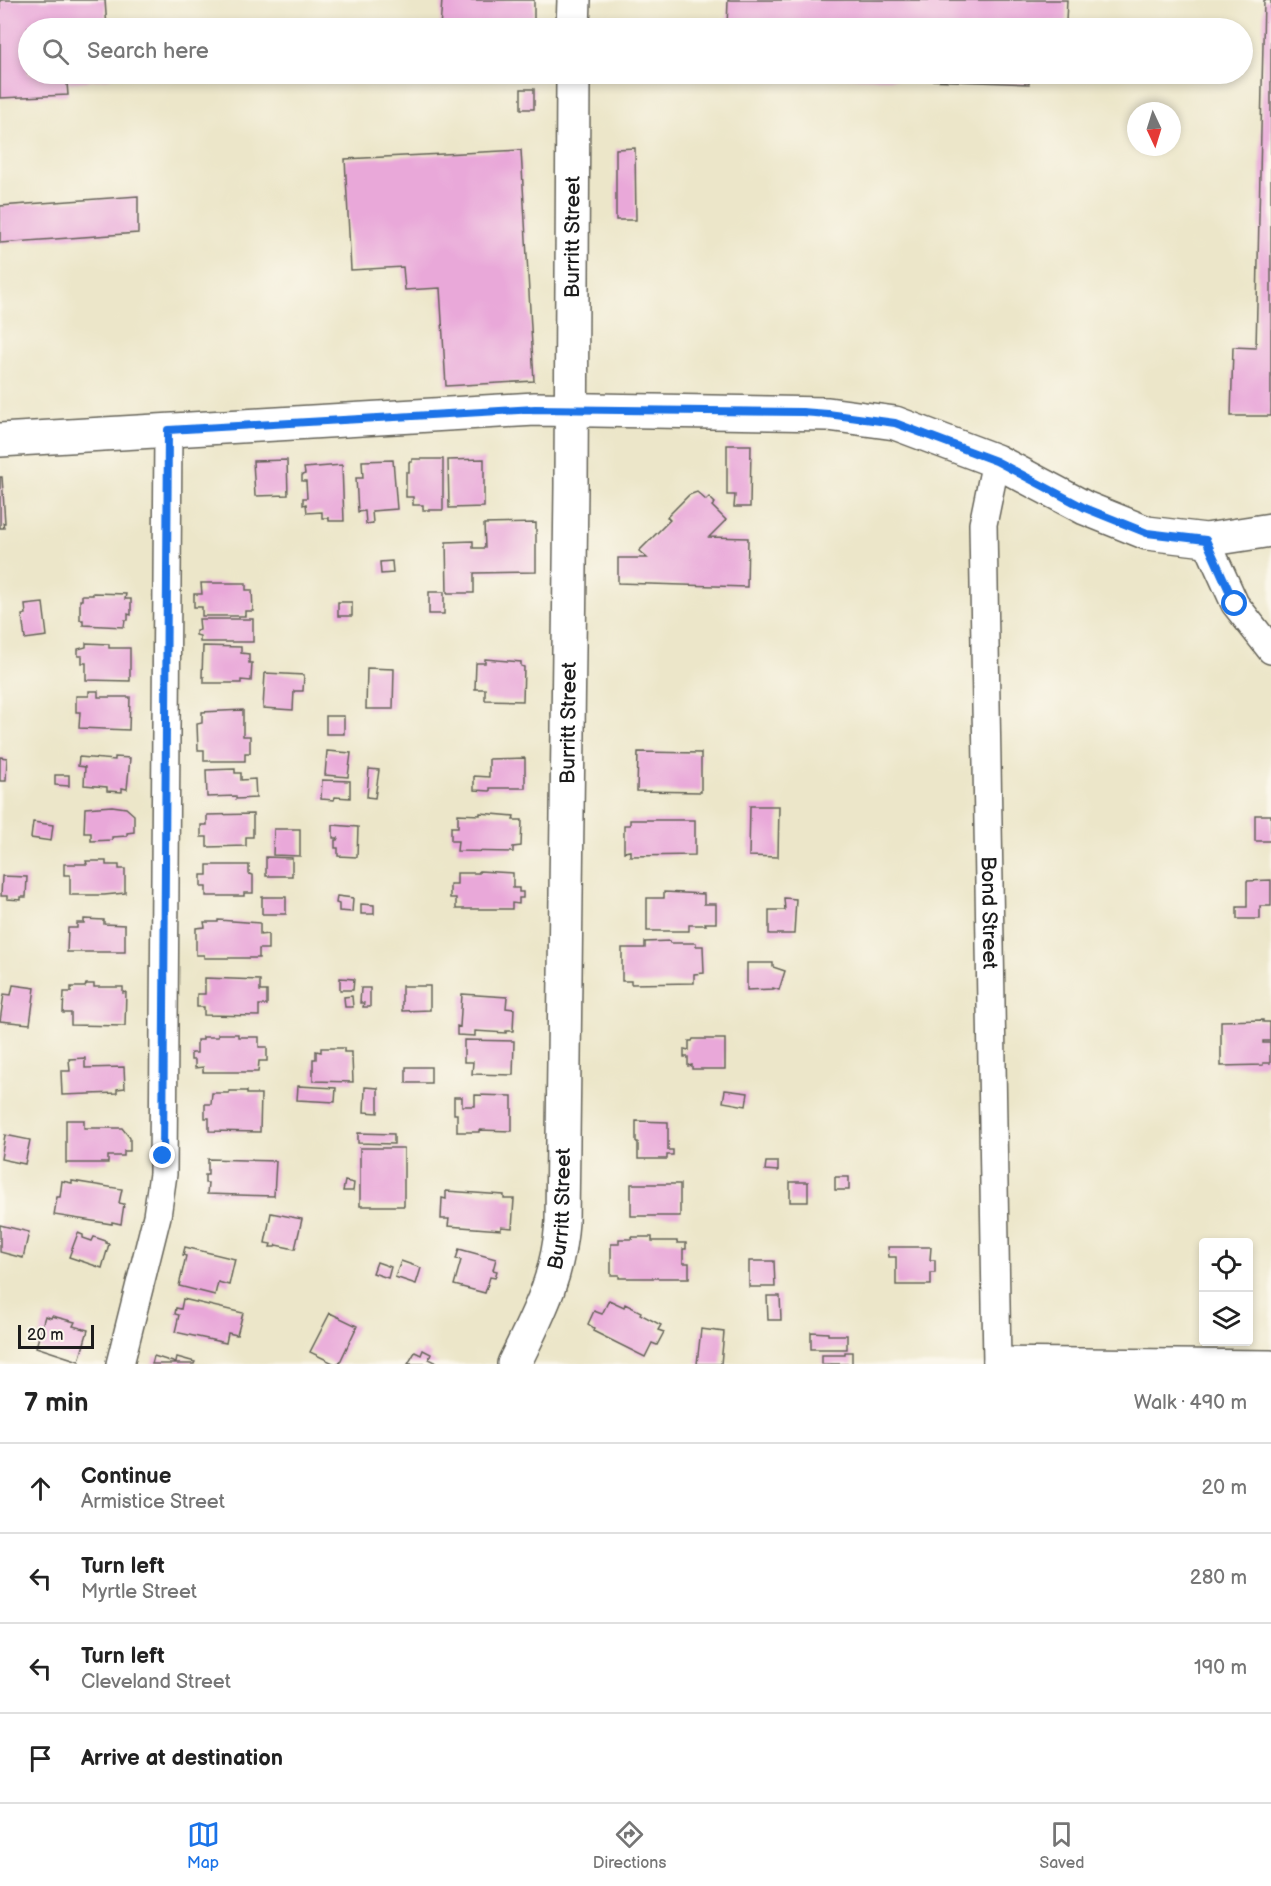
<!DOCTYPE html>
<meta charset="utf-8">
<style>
:root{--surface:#fff;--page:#f2f2f2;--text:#222;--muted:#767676;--line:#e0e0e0;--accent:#1a73e8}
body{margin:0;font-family:"Balsamiq Sans",sans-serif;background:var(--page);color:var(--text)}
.controls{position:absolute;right:18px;bottom:18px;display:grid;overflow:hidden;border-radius:6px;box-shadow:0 3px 9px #0003}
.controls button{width:54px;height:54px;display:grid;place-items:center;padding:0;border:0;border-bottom:2px solid var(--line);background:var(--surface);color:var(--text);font:30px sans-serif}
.compass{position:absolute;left:1127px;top:102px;width:54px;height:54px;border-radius:50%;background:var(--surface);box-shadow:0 3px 9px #0003;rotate:176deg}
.scale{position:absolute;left:18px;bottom:15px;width:76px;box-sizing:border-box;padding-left:6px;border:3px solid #1c1c1c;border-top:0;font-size:16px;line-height:21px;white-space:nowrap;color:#1c1c1c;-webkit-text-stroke:4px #fbf7ec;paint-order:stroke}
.stop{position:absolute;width:18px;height:18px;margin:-14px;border:4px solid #1a73e8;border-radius:50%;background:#fff}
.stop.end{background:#1a73e8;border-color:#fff;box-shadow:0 2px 6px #0008}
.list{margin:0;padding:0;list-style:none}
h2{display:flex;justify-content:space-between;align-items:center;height:78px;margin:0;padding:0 24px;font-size:26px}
h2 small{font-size:20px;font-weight:400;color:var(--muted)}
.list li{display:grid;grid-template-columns:39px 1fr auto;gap:18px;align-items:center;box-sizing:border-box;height:90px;padding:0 24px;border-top:2px solid var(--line)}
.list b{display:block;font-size:22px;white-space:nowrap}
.list p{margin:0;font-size:20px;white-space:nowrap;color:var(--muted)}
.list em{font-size:20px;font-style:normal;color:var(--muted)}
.icon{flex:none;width:33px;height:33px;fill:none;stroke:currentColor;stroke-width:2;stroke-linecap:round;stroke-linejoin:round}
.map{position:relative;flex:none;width:1271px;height:1364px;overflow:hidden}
.search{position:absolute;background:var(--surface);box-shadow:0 3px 9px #0003;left:18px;right:18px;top:18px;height:66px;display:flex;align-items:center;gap:15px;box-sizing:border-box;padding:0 21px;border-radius:33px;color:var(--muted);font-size:22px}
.sheet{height:438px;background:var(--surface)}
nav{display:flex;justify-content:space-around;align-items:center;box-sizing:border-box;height:84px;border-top:2px solid var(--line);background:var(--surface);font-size:16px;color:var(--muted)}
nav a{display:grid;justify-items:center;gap:3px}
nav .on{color:var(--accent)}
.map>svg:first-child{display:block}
</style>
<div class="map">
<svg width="1271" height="1364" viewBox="0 0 1271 1364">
<rect width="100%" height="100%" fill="#fbf7ec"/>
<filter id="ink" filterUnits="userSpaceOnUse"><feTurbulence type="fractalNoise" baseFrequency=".0167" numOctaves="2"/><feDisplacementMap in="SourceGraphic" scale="12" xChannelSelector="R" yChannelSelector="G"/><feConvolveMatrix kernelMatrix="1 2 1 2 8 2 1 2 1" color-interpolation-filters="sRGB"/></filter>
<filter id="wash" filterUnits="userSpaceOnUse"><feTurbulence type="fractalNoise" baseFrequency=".008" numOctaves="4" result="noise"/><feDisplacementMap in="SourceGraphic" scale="24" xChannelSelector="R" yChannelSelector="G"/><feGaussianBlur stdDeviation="1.35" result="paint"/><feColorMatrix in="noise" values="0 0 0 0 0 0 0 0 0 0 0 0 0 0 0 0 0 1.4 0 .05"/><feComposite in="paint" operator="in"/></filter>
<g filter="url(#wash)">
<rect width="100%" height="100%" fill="#ece6c9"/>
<g id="blocks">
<path fill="#e9a8d9" d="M0,0H105L107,28H28V74H111V78L67,83L68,95L0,98Z
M442,0H534V28H440Z
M728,0H1067L1066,22L1032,21L1031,28H727Z
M1264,0H1271V416H1231L1233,347L1256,348Z
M793,74H1030L1029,84L793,75Z
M521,89H534V109H521Z
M635,148L636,220H616V149Z
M521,150L534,381L446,386L440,288L405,290L403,267L351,270L345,159Z
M138,196V233L0,243V206Z
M727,445H751L750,507H734L735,495H727Z
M412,459H443V510H423V505H413V497H406V472H409V462H412Z
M484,459V507L449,508L448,460Z
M287,460L288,495L255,496L253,461Z
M393,460L397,509L372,511L373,523L366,524L365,511L358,512L356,478H363L362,461Z
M342,465L344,521H329V518H322V512L307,513L306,504L303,505V498H307L306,481H302V475L305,474L304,468Z
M0,477H2L5,523H3L4,528H0Z
M697,492L706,500L709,497L715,503L712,506L726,520L709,537L748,538L747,587L618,583V558H647L639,551L670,520L667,517L689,495Z
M536,523V572L474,573V593H447L446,542L473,541V548H485L484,524Z
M392,561L393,573L381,574L380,562Z
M201,583H246V590H252L253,611H245V616H202V607H194V594H202Z
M429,592H444V614H429Z
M93,593L126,594L125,599H131V615L128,614V620H125L124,627L83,625V620H80V600H82V595H93Z
M338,602H352V616H338Z
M43,603L47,636L25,639L22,615L26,614L25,605Z
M199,619H253V642H200V636L196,635V631L200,630Z
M86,643L109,644V648H130V681L86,680V663H82V656H78V649L86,647Z
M203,646L241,647V653L249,654V663H252L251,681L241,680V683H204V677H202Z
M485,659L521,662V666L524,667L523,701L485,700V689H475L476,663H485Z
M367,668L394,669L393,709H366Z
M265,673L304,675L303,691H294L293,710L263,708Z
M89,691H98V697H130L129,730L79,728L80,712H76V696H89Z
M243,710V736H250V753H245V761H204V750H198L197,724L202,723V712Z
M326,716H344V734H326Z
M327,751L351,753L348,777L325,775Z
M638,752L701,753V792L637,791Z
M0,757L7,758L6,781H0Z
M79,757L115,760V757L130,758L127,789L122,788V792L107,791V787L84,785L85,767L78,766Z
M525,758V788H490V791L474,790V776L489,777V759Z
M235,769V773H241V780L255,779L256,798L236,799V796L207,797L206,770Z
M369,769L379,770L375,798L367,797Z
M55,775H69V786L55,785Z
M322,780L350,781V798L335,797L334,800L321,799Z
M112,806L126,808L134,815V832L127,833V836L112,837V840L91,841V833H84L85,808Z
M750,806H779L778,857L749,856Z
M480,813L514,816L513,820H522L521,846L513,847V852L457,851L458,841H451V827H458V814L480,815Z
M253,814V837H246V846L207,847V837H201V825H207V815Z
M1255,815H1271V841H1255Z
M630,820H695V855L630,856V851L624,852V825H630Z
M33,822L53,825L51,841L31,838Z
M333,825L358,827L357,857L338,856V848H335V840H337L338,838H333Z
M274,829H300V856L273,855Z
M266,857L292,858V876H266Z
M86,861H106V865H119V869H125V893L104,895H70V875H64V864H87Z
M207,865H249V874L253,875V893H244V896H206V887H201V875H207Z
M479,871L513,873V888H519V892H523V898H519V904L512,903V909H456V898H450V884H457V873H479Z
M2,876L27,877L26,897H21V900L7,899V896H1Z
M1271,880V906H1260V919H1237V907H1247V881Z
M664,892L704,894V904H716V923H705L706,925H689V931H647V898H664Z
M337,896L353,898L352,912L339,911V904L336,903Z
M262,897H286V914H262Z
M784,898L796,899L794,934H769V910H785Z
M361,904L374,905V914H361Z
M84,919L104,920V924L125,925V952H67L68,928H77V923H84Z
M218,920L260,923V935L268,934V949H259V958H204V955H196V928L205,927L204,922H218Z
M670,941V943H696V946H703L704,973L694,974V983L631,984V981H622V948H645V942Z
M747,963H773V967L785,971L779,990L773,988V989L747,990Z
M205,978L260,980V991H267V1005H259V1016L204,1015V1007H197V994H205Z
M340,978L354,979L353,990H340Z
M86,984H94V987H123V993L126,992L125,1026L71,1025V1013H63L64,992H71V987H85Z
M13,985L35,988L30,1024L0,1021L4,994L11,995Z
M402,986H430V1010L402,1011Z
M361,988H370V1007H363L364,1003H360Z
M462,994L507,997L506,1008L514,1009L513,1031H506V1033L475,1031V1036L457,1035V1026L460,1027Z
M352,996L353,1007H345L344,997Z
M1263,1020V1022H1270V1041H1263V1043H1270V1063H1263V1065L1221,1066V1021Z
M218,1034H238V1037H259V1047H267V1061H259L258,1072H203V1067L195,1068V1060H191V1053H197V1040H203V1037H218Z
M693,1039H725V1069H692V1065L688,1066V1057H684V1049L689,1050V1041H692Z
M464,1040L514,1041L513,1075L472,1074L473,1062H464Z
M321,1048H344V1052H351V1057H352L353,1082L313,1081V1059H316V1051L321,1052Z
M85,1058V1068L124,1067L125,1088L117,1089V1093L62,1095L61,1071H70L69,1059Z
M406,1067H431V1083H406Z
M298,1086L336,1088L335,1102L297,1100Z
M365,1087L378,1088V1113L364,1112Z
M725,1090L748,1093L746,1106L723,1102Z
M229,1091H247V1094H261L260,1132L209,1131V1118H205V1104H211L212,1093H229Z
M475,1095L512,1096V1131L479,1130V1132H457V1114H454V1097H462V1106H475Z
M66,1120H84V1128H122L130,1138V1151H124V1156H108V1163H66Z
M636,1121L668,1122V1150H673V1155H667V1159H638V1142H636Z
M358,1133L394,1134V1144L358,1143Z
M5,1135L30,1140L25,1164L1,1159Z
M360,1148H404V1206H360Z
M208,1159L276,1161L274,1196L207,1194L208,1183H205V1175H208Z
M766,1162H778V1171L765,1170Z
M835,1177H849V1190H835Z
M62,1181L72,1183V1181L122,1189L119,1203L124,1204L121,1224L112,1222V1224L54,1215L57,1197H60Z
M345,1181L354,1183L353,1191H343Z
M790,1182H808V1202H790Z
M631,1184H680V1216H631Z
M446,1191L504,1195V1199H514L512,1228L501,1227V1230L448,1226L449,1219H441L442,1198L446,1199Z
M271,1213L302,1219L295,1249L276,1245L275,1247H270L271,1244L265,1243Z
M0,1225L29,1232L23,1258L0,1252Z
M78,1233L83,1235V1238L92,1241L94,1237L106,1241V1243L109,1244L102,1268L69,1257Z
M631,1237H652V1241H677V1243H686V1249H683V1263H689V1278H619V1275H611V1244H619V1239H632Z
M185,1247L235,1259L229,1285L218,1282L215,1295L179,1286L186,1256L183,1255Z
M888,1247H931L930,1260H935V1273H931V1285H896V1257H889Z
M459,1249L496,1259L493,1270L497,1271L495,1278L490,1277L485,1293L454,1285L461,1260L456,1259Z
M401,1261L421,1268L416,1284L395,1277Z
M749,1261H774L775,1287H749Z
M377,1262L391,1267L388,1278L373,1273Z
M767,1296H780L781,1320H768Z
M183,1299L243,1313L237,1335L228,1333L226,1343L175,1332L179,1315L175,1314L176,1308L181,1309Z
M609,1300L624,1307L625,1304L641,1312L640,1314L661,1325L658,1330L664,1332L657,1345L652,1343L645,1357L593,1331L594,1328L588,1324L594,1311L602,1314Z
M330,1313L357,1326L339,1364H335L310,1352Z
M45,1316L51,1318L52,1316L75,1322L73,1326L88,1330L79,1361L36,1347Z
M701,1329L724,1332L721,1364H697Z
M811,1332L828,1333V1335H847V1349H811Z
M423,1350L431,1354L429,1359L439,1364H408L415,1352L421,1355Z
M845,1352H852V1364H822V1355H845Z
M154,1356L176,1363L177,1357L195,1362L194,1364H152Z"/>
</g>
</g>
<g filter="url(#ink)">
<use href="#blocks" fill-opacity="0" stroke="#656359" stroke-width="1.5"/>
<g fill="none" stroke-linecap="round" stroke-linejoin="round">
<defs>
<g id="street">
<path id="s1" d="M996,461L983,524L997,1364"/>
<path d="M1206,540L1235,604L1271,650"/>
<path d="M997,1361L1271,1364"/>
<path d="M120,1364L157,1216L163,1174L168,430"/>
</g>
<g id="secondary">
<path d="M573,28L574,0"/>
<path d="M0,440L535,409L828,414L895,423L996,461L1085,508L1147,533L1206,540L1271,530"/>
<path id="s2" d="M514,1364C538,1314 558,1279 562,1222L571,486L573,74"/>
</g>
</defs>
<use href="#street" stroke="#656359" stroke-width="30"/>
<use href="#secondary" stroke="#656359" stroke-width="36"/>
<use href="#street" stroke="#fff" stroke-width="27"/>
<use href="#secondary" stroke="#fff" stroke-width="33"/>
</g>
</g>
<g fill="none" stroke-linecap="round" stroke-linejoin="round" filter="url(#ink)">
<path stroke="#1a73e8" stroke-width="8" d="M163,1156L168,430L535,409L802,412L828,414L895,423L996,461L1085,508L1147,533L1206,540L1235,604"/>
</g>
<g text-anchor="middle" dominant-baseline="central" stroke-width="4.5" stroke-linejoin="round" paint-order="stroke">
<g font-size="21" fill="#1c1c1c" stroke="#fbf7ec">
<text stroke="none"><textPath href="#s2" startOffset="1136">Burritt Street</textPath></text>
<text stroke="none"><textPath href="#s2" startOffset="650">Burritt Street</textPath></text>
<text stroke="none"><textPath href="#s1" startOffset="453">Bond Street</textPath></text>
<text stroke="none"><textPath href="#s2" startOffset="164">Burritt Street</textPath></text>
</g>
</g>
</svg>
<div class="controls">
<button><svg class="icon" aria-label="locate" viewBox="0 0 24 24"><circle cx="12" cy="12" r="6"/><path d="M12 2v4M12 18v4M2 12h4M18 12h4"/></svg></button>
<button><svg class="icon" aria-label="layers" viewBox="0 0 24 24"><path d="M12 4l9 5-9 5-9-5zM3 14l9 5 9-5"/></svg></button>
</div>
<svg class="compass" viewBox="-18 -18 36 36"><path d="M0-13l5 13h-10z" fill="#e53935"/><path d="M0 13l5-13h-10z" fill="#767676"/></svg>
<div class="scale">20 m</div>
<div class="stop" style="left:1235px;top:604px"></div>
<div class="stop end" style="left:163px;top:1156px"></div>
<div class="search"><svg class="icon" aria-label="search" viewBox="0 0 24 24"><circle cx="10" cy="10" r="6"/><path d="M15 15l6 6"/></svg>Search here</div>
</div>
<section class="sheet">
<h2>7 min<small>Walk · 490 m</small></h2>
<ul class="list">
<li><svg class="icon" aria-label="ahead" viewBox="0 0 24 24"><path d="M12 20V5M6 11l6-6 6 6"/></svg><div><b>Continue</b><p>Armistice Street</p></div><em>20 m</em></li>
<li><svg class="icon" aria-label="left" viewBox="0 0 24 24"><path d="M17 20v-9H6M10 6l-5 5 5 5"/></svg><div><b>Turn left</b><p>Myrtle Street</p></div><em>280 m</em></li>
<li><svg class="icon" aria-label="left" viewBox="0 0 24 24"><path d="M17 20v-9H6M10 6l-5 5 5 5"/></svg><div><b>Turn left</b><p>Cleveland Street</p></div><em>190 m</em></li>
<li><svg class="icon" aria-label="arrive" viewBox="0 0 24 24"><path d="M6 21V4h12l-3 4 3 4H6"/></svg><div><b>Arrive at destination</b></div></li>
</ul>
</section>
<nav>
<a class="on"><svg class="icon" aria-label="map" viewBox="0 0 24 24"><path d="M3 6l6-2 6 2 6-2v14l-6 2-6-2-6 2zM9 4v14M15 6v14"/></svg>Map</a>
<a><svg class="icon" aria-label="directions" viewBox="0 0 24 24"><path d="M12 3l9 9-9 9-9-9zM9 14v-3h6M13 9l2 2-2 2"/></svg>Directions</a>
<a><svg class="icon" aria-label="saved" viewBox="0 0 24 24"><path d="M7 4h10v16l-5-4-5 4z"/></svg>Saved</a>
</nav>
